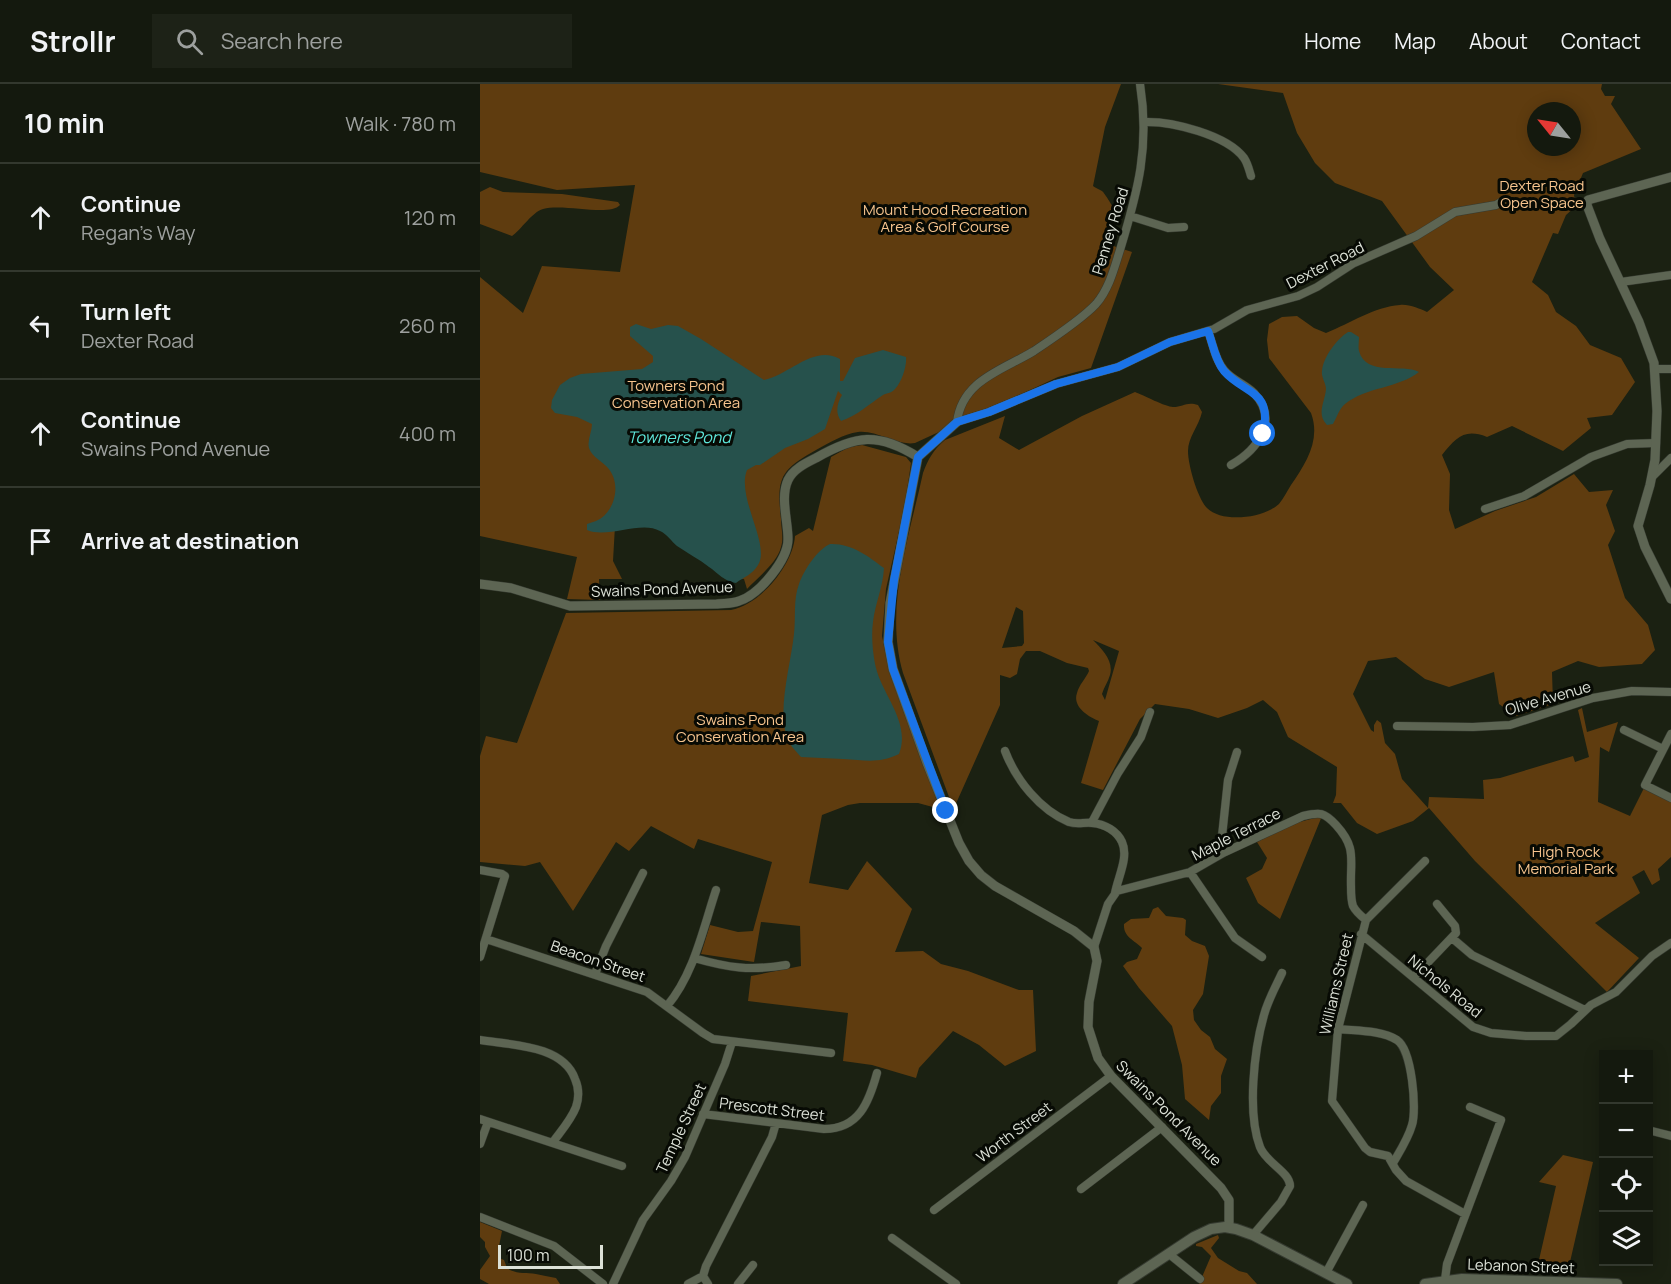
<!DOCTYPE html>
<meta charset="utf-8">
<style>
:root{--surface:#14190e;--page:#1d2217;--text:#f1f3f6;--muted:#9da09e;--line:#33382e}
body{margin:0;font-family:Manrope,sans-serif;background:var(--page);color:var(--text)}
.controls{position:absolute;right:18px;bottom:18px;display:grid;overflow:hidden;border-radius:0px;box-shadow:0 3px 15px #0003}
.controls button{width:54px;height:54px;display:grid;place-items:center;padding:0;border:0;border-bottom:2px solid var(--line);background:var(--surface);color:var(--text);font:30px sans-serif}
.compass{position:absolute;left:1047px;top:18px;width:54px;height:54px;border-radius:50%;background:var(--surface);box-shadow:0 3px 15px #0003;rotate:300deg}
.scale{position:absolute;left:18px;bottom:15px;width:105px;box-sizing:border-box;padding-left:6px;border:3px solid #dce1d7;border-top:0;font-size:16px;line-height:21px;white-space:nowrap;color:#dce1d7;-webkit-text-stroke:4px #070a04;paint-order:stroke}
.stop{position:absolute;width:18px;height:18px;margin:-14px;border:4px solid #1a73e8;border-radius:50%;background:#fff}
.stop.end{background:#1a73e8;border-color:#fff;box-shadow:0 2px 6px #0008}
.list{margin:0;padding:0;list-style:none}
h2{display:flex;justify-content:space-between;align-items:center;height:78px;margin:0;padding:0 24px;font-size:26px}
h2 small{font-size:20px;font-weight:400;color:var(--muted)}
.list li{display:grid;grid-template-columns:39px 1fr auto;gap:18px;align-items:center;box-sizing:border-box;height:108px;padding:0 24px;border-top:2px solid var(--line)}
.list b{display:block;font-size:22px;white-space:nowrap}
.list p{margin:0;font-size:20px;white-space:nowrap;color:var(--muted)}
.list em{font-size:20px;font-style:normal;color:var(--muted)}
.icon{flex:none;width:33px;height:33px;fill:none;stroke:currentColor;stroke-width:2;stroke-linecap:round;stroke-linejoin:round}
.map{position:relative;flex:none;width:1191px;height:1200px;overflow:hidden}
header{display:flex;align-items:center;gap:36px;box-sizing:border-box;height:84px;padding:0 30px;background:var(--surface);border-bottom:2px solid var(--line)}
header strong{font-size:28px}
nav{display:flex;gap:33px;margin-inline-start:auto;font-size:21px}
.search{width:420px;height:54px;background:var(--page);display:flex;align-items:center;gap:15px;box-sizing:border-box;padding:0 21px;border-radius:0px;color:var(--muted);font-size:22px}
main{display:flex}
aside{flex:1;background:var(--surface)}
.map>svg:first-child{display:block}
</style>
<header>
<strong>Strollr</strong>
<div class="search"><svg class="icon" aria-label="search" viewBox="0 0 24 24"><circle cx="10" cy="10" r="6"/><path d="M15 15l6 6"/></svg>Search here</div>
<nav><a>Home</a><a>Map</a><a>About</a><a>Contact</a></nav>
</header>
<main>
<aside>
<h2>10 min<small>Walk · 780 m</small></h2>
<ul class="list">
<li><svg class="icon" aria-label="ahead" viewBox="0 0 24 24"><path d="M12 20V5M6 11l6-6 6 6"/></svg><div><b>Continue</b><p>Regan's Way</p></div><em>120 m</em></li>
<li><svg class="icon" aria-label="left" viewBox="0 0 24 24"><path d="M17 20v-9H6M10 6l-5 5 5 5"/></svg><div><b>Turn left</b><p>Dexter Road</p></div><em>260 m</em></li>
<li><svg class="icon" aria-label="ahead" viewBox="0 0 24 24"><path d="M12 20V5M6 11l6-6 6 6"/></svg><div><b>Continue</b><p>Swains Pond Avenue</p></div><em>400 m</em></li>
<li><svg class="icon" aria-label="arrive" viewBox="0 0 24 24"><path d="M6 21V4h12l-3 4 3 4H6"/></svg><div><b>Arrive at destination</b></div></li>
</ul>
</aside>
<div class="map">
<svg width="1191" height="1200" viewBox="0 0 1191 1200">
<rect width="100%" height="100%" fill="#1b2112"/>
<path fill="#5f3c0f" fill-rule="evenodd" d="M0,0H641L625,43L613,102C615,104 619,105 622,107C624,108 635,126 636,129L624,159L652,168L611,284L578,293L435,359C416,362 398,346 378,348C363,350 349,359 336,366C299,387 297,394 301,435C301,444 304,454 301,463C297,479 278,493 267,505L264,495L249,494L182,443L135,442L133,477L142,495H119L120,516L87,515L97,473L0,452V193L43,229L62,182L140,188L155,101L77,106L0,88Z
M738,0H1122L1121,5L1125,12H1135L1131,20L1161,65L1103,89L1094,111L1096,122L1086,131L1078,150L1073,149L1052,198L1068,211L1076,228L1096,242L1110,261L1141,274L1155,298L1132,331L1107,334L1111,344L1083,367L1032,342L1007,353C984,344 976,354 962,371L970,390L969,426L975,445L1015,427L1056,413L1094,390L1109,408L1133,406L1126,421L1135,447L1128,461L1145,514L1168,541L1175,566L1162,580L1119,583L1098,577L1072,588L1073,620L1036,632L1019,620L1014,588L969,603L945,595L916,573L888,577L873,610L891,646L894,648V641L897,636L901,639L905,659L915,670L922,695L948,724L949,713L1004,715L1003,696L1020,694L1093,672L1095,678L1109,673L1098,626L1102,624L1107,648L1138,638L1129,668L1120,663L1118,718L1150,732L1164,704L1191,717V773L1178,785L1180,796L1172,801L1164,786L1152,793L1160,809L1115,839L1159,874L1127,908L995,777L949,724L933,737L897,750L877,739L861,719H853L856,711L857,683L808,653L797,628L783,616L767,624L738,634L709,625L675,620L660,635L623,706L601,699L619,637C609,633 592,623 597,609C599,601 606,594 609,587L608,584L587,579L560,567H546L540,575L537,590L530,594L520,591V621L474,724L469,713L423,589C404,523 429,454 443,389C448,375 454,365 465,356L525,332L519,354L539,366L602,332L655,308C663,311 686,323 693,323C703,323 707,317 718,321L722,328C719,342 708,353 708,367C708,381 717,412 726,423C741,440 784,434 799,420C804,414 807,407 811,401C826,379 841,356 831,329L789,274L787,256L789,240L802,233L817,232L834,244L846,249C871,239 894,223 920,221C929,220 940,225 947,228L974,206L950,183L902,117L855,99L835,79L817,49L803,9ZM1056,27H1092V63H1056ZM536,523L543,527L544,559L542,562L522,564ZM613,556L639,567L625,616L622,610C624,603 628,598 630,591C634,577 622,565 613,556Z
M10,103L23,108L82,110L138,118L140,121C129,133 84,119 63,125C52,128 41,146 32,152L0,140V108Z
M382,361L426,373L431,379L425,421L406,505L402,552L409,586L460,725L438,719H380L368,721L342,731L329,799L368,806L387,777L432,825L415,868L443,867L461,880L488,887L539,906H553L556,967L525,982L499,961L473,947L439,984L436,994L392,981L363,977L368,929L268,917L271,892L321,882L320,842L281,838L274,878L221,870L230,841L258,848L273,847L292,778L218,755L214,765L171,742L149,767L136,758L93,827L60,778L45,782L0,778V672L6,652L37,659L86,529L251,526C280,521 313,481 315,452L329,444L333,447L351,373L369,363Z
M842,732L800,835L778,819L766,794L782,785L787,774L777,758L812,740Z
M678,823L686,832L703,834L706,836L705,851L712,857L725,862L729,872L723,910L713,926L714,936L721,946L730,953L735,965L747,975L741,992V1009L731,1022L729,1036L705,1015L702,981L692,942L659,904L643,882L647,878L657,875L662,864C654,856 643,853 644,840L651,835L669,834L673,825Z
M1083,1071L1113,1078L1087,1191L1056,1189L1076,1102L1059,1098Z
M0,1138L22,1147L18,1167L19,1174L24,1176L27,1184C37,1191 46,1188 56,1190C62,1191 69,1193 76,1194L80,1200H9L0,1195V1186L10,1172L5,1163V1158L0,1153Z
M738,1151L739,1154L731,1164L738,1174L759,1187L767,1189L777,1200H719L731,1172L722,1163L716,1162V1160Z"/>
<path fill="#26514c" d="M156,240L171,245L188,241L198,242L221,255L284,296C309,291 334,260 360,275V297H363L375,274L403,266L426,273C427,281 422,298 415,305C412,309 407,309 403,311C389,320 377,332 361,337C355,329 357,319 362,311L358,307L345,345L328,355L305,364L280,381H276L267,386C256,413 291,461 278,481C273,490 264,493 256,499C245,498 238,489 229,483C219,475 207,469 197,462C191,457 187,450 180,447C161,436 128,455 107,446V440C110,439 113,438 116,437C135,429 142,400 128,384C122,377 112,373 109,364C107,356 112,348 112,340L97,333L75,329L71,324L72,316L80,301L90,294L101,290L162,285L173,278V272L150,252V243Z
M868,248H871L879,253C879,258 878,263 879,267C886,293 922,279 939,288C919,304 886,303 865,320C859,325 857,333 853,340L847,341C836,330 845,318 846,305C846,299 841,293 842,287C843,273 857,255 868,248Z
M350,460C371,459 388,472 404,484C403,503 395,520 393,538C391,552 393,571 396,584C403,612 431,639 419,670C398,680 385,676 363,675C349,674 335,674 321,673C315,666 308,660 306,650C298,622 311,579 314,550C316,533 313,516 319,500C324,486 337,466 350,460Z"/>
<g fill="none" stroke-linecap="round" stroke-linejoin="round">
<defs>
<path id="minor" d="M660,0C670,62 658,107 640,166C634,185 629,205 616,220C602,235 572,255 554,267C523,286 482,296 477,338L509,328L576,300L638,283L690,258L734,245L767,226L818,212L837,203L874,179L936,152L975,128L1016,121L1021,118
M664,38C692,37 747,51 764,74C768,80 769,86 771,92
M650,132L688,144L704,143
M1141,198L1191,191
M728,247C733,260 735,276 744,286C752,296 765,300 774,309C800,337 777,366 751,381
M1175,285H1191
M1172,393L1191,374
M1005,425L1044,412L1111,373L1147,360L1176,359
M917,642L993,643L1030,641L1113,614L1152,607L1191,608
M1144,646L1183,665
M1191,650L1165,701L1191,714
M525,667C536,696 560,726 589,738C598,741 604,738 612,739C625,740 637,747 642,758C649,773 638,793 635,809
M612,738L638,689L661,653L670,628
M737,772L742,752L748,696L757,668
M945,777L886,836L858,945L852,1017L885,1064L890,1068L908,1072L916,1086L926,1097L985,1130
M0,786L22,790L25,792L0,873
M710,788L755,854L782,873
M881,850L993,943L1011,949L1046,952H1076L1091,940L1111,921L1136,908L1172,872L1191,859
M972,854L992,871L1105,926
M6,855L167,908L223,949L233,955L351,969
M614,863L628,820L637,807L710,788L743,769L823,732C840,728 844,728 856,741C877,764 870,775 871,803C871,809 871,816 873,822C876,828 881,832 886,836
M214,874C249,884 270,887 306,881
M115,890L126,862L163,789
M934,893L976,849L975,842L957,820
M187,922C214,890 223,845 236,806
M858,945C876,947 901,946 917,956C932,966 937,1025 932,1041C928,1055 920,1067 913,1079
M0,956C31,961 83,961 95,995C99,1004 99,1014 96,1023C91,1036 81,1047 73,1058
M223,1030L344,1045C379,1045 389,1018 397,989
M0,1035L142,1082
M1168,1046L1191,1052
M0,1060L8,1038
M601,1105L682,1043
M454,1126L631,992
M0,1133L74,1162L123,1200
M773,1151L801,1118L810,1102C810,1088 786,1079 780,1063C767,1029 774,966 784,931C788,916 796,902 802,889
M412,1154L476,1200
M689,1170L720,1195
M846,1189L883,1121
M223,1192L226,1182L292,1053L296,1039
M223,1192L228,1200
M965,1196L967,1180L1021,1036L990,1023
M133,1200L163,1136L191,1097L205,1073L245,980L252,958
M208,1200L223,1192
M258,1200L273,1181"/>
<path id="tertiary" d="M1191,93L1108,116L1107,121L1120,155L1159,238L1174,279L1177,327L1175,376L1170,401L1158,442L1165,463L1191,515
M438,373L410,519L408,558L413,585L447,679L479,759L489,777L501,791L515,802L594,847L614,863L617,877L609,918L608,943L618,974L631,992L741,1104L749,1116V1143
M0,500L31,504L90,522L237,520C244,519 252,520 259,517C279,511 308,476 308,455C308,437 300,413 308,396C313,385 326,379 336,374C376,351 398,348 438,373L477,338"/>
<path id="secondary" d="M643,1200L714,1153L731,1145L745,1143L756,1145L773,1151L867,1200
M945,1200L982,1195L1137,1200"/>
</defs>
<use href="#minor" stroke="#353a30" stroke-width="9"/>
<use href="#tertiary" stroke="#353a30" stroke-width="10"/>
<use href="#secondary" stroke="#353a30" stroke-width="12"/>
<use href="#minor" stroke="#5d6553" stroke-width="8"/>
<use href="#tertiary" stroke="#5d6553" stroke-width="9"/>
<use href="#secondary" stroke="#5d6553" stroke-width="10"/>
</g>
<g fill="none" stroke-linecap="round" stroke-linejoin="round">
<path stroke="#1a73e8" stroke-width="8" d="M466,727L413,585L408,558L414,496L438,373L477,338L509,328L576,300L638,283L690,258L728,247C733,260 735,276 744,287C765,311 793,305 783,350"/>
</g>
<g text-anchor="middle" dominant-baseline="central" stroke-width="6" stroke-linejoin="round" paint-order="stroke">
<g font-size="15" fill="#f7c48e" stroke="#070a04">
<text x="1062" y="101">Dexter Road<tspan x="1062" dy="17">Open Space</tspan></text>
<text x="465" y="125">Mount Hood Recreation<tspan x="465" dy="17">Area &amp; Golf Course</tspan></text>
<text x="196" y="301">Towners Pond<tspan x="196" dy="17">Conservation Area</tspan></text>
<text x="260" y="635">Swains Pond<tspan x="260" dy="17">Conservation Area</tspan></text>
<text x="1086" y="767">High Rock<tspan x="1086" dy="17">Memorial Park</tspan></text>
</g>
<g font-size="15" fill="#dce1d7" stroke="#070a04">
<text transform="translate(630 147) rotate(-73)">Penney Road</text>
<text transform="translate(845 181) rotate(-27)">Dexter Road</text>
<text transform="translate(182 505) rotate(-2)">Swains Pond Avenue</text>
<text transform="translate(1068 614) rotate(-16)">Olive Avenue</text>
<text transform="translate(756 750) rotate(-27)">Maple Terrace</text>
<text transform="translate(118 877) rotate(19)">Beacon Street</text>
<text transform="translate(856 900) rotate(-77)">Williams Street</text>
<text transform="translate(965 902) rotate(39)">Nichols Road</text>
<text transform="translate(292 1025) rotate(7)">Prescott Street</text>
<text transform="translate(689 1029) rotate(45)">Swains Pond Avenue</text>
<text transform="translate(201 1044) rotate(-65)">Temple Street</text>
<text transform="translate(534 1048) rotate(-37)">Worth Street</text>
<text transform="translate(1041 1182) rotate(2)">Lebanon Street</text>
</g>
<g font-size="16" font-style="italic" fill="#5fe8dc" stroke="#070a04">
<text x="199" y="353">Towners Pond</text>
</g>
</g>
</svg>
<div class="controls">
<button>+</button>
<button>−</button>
<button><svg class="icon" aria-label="locate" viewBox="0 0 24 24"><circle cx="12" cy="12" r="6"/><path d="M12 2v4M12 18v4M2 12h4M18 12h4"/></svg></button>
<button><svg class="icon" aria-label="layers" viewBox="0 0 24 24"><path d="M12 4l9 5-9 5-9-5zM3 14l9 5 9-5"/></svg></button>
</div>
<svg class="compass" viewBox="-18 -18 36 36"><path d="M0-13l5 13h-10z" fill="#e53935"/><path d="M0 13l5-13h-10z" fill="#9da09e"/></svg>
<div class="scale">100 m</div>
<div class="stop" style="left:783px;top:350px"></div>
<div class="stop end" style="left:466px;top:727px"></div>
</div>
</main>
